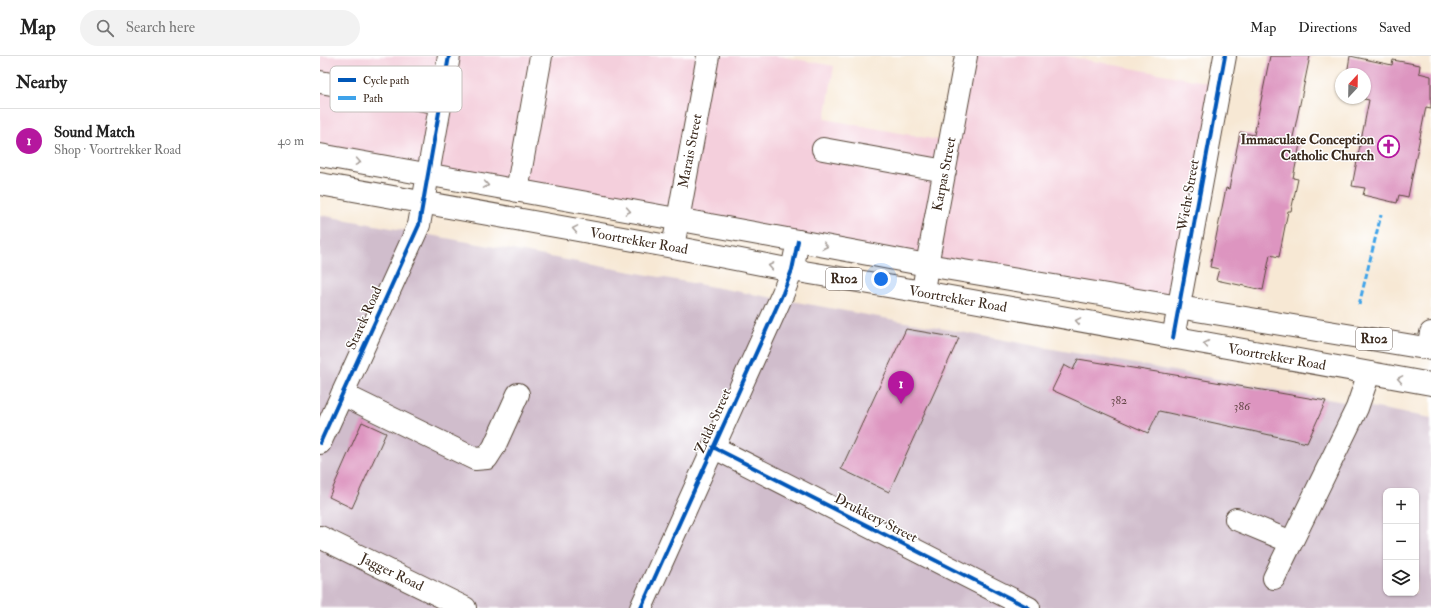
<!DOCTYPE html>
<meta charset="utf-8">
<style>
:root{--surface:#fff;--page:#f2f2f2;--text:#222;--muted:#767676;--line:#e0e0e0;--accent:#b5179e}
body{margin:0;font-family:"IM FELL Double Pica",serif;background:var(--page);color:var(--text)}
.controls{position:absolute;right:12px;bottom:12px;display:grid;overflow:hidden;border-radius:8px;box-shadow:0 1px 3px #0004}
.controls button{width:36px;height:36px;display:grid;place-items:center;padding:0;border:0;border-bottom:1px solid var(--line);background:var(--surface);color:var(--text);font:20px sans-serif}
.compass{position:absolute;left:1015px;top:12px;width:36px;height:36px;border-radius:50%;background:var(--surface);box-shadow:0 1px 3px #0004;rotate:22deg}
.you{position:absolute;left:561px;top:223px;width:14px;height:14px;margin:-10px;border:3px solid #fff;border-radius:50%;background:#1a73e8;box-shadow:0 0 0 6px #1a73e833}
.badge{display:grid;place-items:center;width:26px;height:26px;border-radius:50%;background:var(--accent);color:#fff;font-size:13px;font-weight:700}
.pin{position:absolute;translate:-50% -33px;filter:drop-shadow(0 1px 2px #0008)}
.pin::after{content:'';position:absolute;top:21px;width:14px;height:12px;background:inherit;clip-path:polygon(0 0,100% 0,50% 100%)}
.list{margin:0;padding:0;list-style:none}
h2{display:flex;justify-content:space-between;align-items:center;height:52px;margin:0;padding:0 16px;font-size:17px}
h2 small{font-size:13px;font-weight:400;color:var(--muted)}
.list li{display:grid;grid-template-columns:26px 1fr auto;gap:12px;align-items:center;box-sizing:border-box;height:64px;padding:0 16px;border-top:1px solid var(--line)}
.list b{display:block;font-size:15px;white-space:nowrap}
.list p{margin:0;font-size:13px;white-space:nowrap;color:var(--muted)}
.list em{font-size:13px;font-style:normal;color:var(--muted)}
.icon{flex:none;width:22px;height:22px;fill:none;stroke:currentColor;stroke-width:2;stroke-linecap:round;stroke-linejoin:round}
.map{position:relative;flex:none;width:1111px;height:552px;overflow:hidden}
header{display:flex;align-items:center;gap:24px;box-sizing:border-box;height:56px;padding:0 20px;background:var(--surface);border-bottom:1px solid var(--line)}
header strong{font-size:19px}
nav{display:flex;gap:22px;margin-inline-start:auto;font-size:14px}
.search{width:280px;height:36px;background:var(--page);display:flex;align-items:center;gap:10px;box-sizing:border-box;padding:0 14px;border-radius:22px;color:var(--muted);font-size:15px}
main{display:flex}
aside{flex:1;background:var(--surface)}
.map>svg:first-child{display:block}
</style>
<header>
<strong>Map</strong>
<div class="search"><svg class="icon" aria-label="search" viewBox="0 0 24 24"><circle cx="10" cy="10" r="6"/><path d="M15 15l6 6"/></svg>Search here</div>
<nav><a>Map</a><a>Directions</a><a>Saved</a></nav>
</header>
<main>
<aside>
<h2>Nearby<small></small></h2>
<ul class="list">
<li><span class="badge">1</span><div><b>Sound Match</b><p>Shop · Voortrekker Road</p></div><em>40 m</em></li>
</ul>
</aside>
<div class="map">
<svg width="1111" height="552" viewBox="0 0 1111 552">
<rect width="100%" height="100%" fill="#fff"/>
<filter id="ink" filterUnits="userSpaceOnUse"><feTurbulence type="fractalNoise" baseFrequency=".025" numOctaves="2"/><feDisplacementMap in="SourceGraphic" scale="8" xChannelSelector="R" yChannelSelector="G"/><feConvolveMatrix kernelMatrix="1 2 1 2 8 2 1 2 1" color-interpolation-filters="sRGB"/></filter>
<filter id="wash" filterUnits="userSpaceOnUse"><feTurbulence type="fractalNoise" baseFrequency=".012" numOctaves="4" result="noise"/><feDisplacementMap in="SourceGraphic" scale="16" xChannelSelector="R" yChannelSelector="G"/><feGaussianBlur stdDeviation="0.9" result="paint"/><feColorMatrix in="noise" values="0 0 0 0 0 0 0 0 0 0 0 0 0 0 0 0 0 1.4 0 .05"/><feComposite in="paint" operator="in"/></filter>
<g filter="url(#wash)">
<rect width="100%" height="100%" fill="#f7e8d4"/>
<path fill="#f4cfdc" d="M0,0H459L514,10L505,63L628,86L645,0H746L896,28L858,249L0,95Z"/>
<path fill="#d0bdcc" fill-rule="evenodd" d="M0,159L1111,362V552H0ZM1066,435H1096V537H1066Z"/>
<g id="blocks">
<path fill="#dd95c0" d="M950,0H990L972,86L980,88L973,122L978,123L971,155H968L959,201L950,199L943,234L896,224L899,213L890,211L906,132L909,133L920,76L934,79Z
M1030,0L1072,9L1073,4L1100,9L1099,17L1111,20V52L1106,51L1088,141L1079,139L1077,147L1043,139L1045,132L1032,130L1049,44L1039,42H1045V18H1027Z
M586,273L639,282L569,436L521,413Z
M758,303L855,319L1006,345L987,387L839,355L828,377L732,334L744,309L753,314Z
M42,366L66,377L32,452L9,441Z"/>
</g>
</g>
<g filter="url(#ink)">
<use href="#blocks" fill-opacity="0" stroke="#574639" stroke-width="1"/>
<g fill="none" stroke-linecap="round" stroke-linejoin="round">
<defs>
<path id="minor" d="M0,26L121,47
M503,93L625,115
M197,135L221,0
M353,191L388,0
M603,236L607,209L646,0
M853,282L905,0
M1108,292L1111,277
M22,338L155,403L167,402L174,391L198,338
M0,387L99,169L129,0
M393,391L709,552
M916,463L971,486
M0,481L145,552
M954,522L1037,352L1049,317
M321,552L463,237L472,214L478,185"/>
<path id="major" d="M0,99L478,185L607,209L1111,293
M0,128L353,191L472,214L603,236L1111,328"/>
</defs>
<use href="#minor" stroke="#574639" stroke-width="24"/>
<use href="#major" stroke="#574639" stroke-width="24"/>
<use href="#minor" stroke="#fff" stroke-width="22"/>
<use href="#major" stroke="#fff" stroke-width="22"/>
<path stroke="#3fa3ea" stroke-width="3" stroke-dasharray="6 3" stroke-linecap="butt" d="M1039,249L1061,159"/>
<defs>
<path id="cycleway" d="M853,282L905,0
M0,387L99,169L129,0
M393,391L709,552
M321,552L463,237L472,214L478,185"/>
</defs>
<use href="#cycleway" stroke="#fff" stroke-width="6"/>
<use href="#cycleway" stroke="#0057b8" stroke-width="4"/>
</g>
<defs><path id="oneway-chevron" d="M-2-3.5L2.5 0L-2 3.5" fill="none" stroke-width="1.6" stroke-linecap="round" stroke-linejoin="round"/></defs>
<g stroke="#a79f9a">
<use href="#oneway-chevron" transform="translate(38 106) rotate(10)"/>
<use href="#oneway-chevron" transform="translate(166 129) rotate(10)"/>
<use href="#oneway-chevron" transform="translate(308 155) rotate(10)"/>
<use href="#oneway-chevron" transform="translate(255 173) rotate(-170)"/>
<use href="#oneway-chevron" transform="translate(505 190) rotate(11)"/>
<use href="#oneway-chevron" transform="translate(451 210) rotate(-169)"/>
<use href="#oneway-chevron" transform="translate(758 265) rotate(-170)"/>
<use href="#oneway-chevron" transform="translate(886 288) rotate(-170)"/>
<use href="#oneway-chevron" transform="translate(1080 323) rotate(-170)"/>
</g>
</g>
<defs>
<symbol id="church-ring" viewBox="-11 -11 22 22"><circle r="9.5" fill="#fff" stroke="#b5179e" stroke-width="1.5"/><path d="M-1.2-6h2.4v3.5h3.3v2.4h-3.3V6h-2.4V-.1h-3.3v-2.4h3.3Z" fill="#b5179e"/></symbol>
</defs>
<g fill-rule="evenodd">
<use href="#church-ring" x="1056" y="78" width="25" height="25"/>
</g>
<g text-anchor="middle" dominant-baseline="central" stroke-width="3" stroke-linejoin="round" paint-order="stroke">
<g font-size="12" fill="#644546">
<text x="799" y="344">382</text>
<text x="922" y="350">386</text>
</g>
<g fill="#fff" stroke="#766a62" stroke-width="1">
<rect x="506" y="212" width="36" height="22" rx="3"/>
<rect x="1036" y="272" width="36" height="22" rx="3"/>
</g>
<g font-size="13" font-weight="bold" fill="#3b2a1e">
<text x="524" y="223">R102</text>
<text x="1054" y="283">R102</text>
</g>
<g font-size="14" font-weight="bold" fill="#3b2a1e" stroke="#fff" text-anchor="end">
<text x="1054" y="83">Immaculate Conception<tspan x="1054" dy="16">Catholic Church</tspan></text>
</g>
<g font-size="14" fill="#3b2a1e" stroke="#fff">
<text transform="translate(370 95) rotate(-79)">Marais Street</text>
<text transform="translate(624 118) rotate(-79)">Karpas Street</text>
<text transform="translate(868 139) rotate(-80)">Wicht Street</text>
<text transform="translate(319 185) rotate(10)">Voortrekker Road</text>
<text transform="translate(638 243) rotate(10)">Voortrekker Road</text>
<text transform="translate(44 262) rotate(-66)">Starck Road</text>
<text transform="translate(957 301) rotate(10)">Voortrekker Road</text>
<text transform="translate(393 365) rotate(-66)">Zelda Street</text>
<text transform="translate(556 462) rotate(27)">Drukkery Street</text>
<text transform="translate(72 516) rotate(26)">Jagger Road</text>
</g>
</g>
<rect x="10" y="10" width="132" height="46" rx="6" fill="#fff" stroke="#c4bfbc" stroke-width="1"/>
<rect x="18" y="22" width="18" height="4" fill="#0057b8"/>
<rect x="18" y="40" width="18" height="4" fill="#3fa3ea"/>
<g font-size="11" fill="#3b2a1e">
<text x="43" y="28">Cycle path</text>
<text x="43" y="46">Path</text>
</g>
</svg>
<div class="controls">
<button>+</button>
<button>−</button>
<button><svg class="icon" aria-label="layers" viewBox="0 0 24 24"><path d="M12 4l9 5-9 5-9-5zM3 14l9 5 9-5"/></svg></button>
</div>
<svg class="compass" viewBox="-18 -18 36 36"><path d="M0-13l5 13h-10z" fill="#e53935"/><path d="M0 13l5-13h-10z" fill="#767676"/></svg>
<div class="you"></div>
<div class="pin badge" style="left:581px;top:348px">1</div>
</div>
</main>
